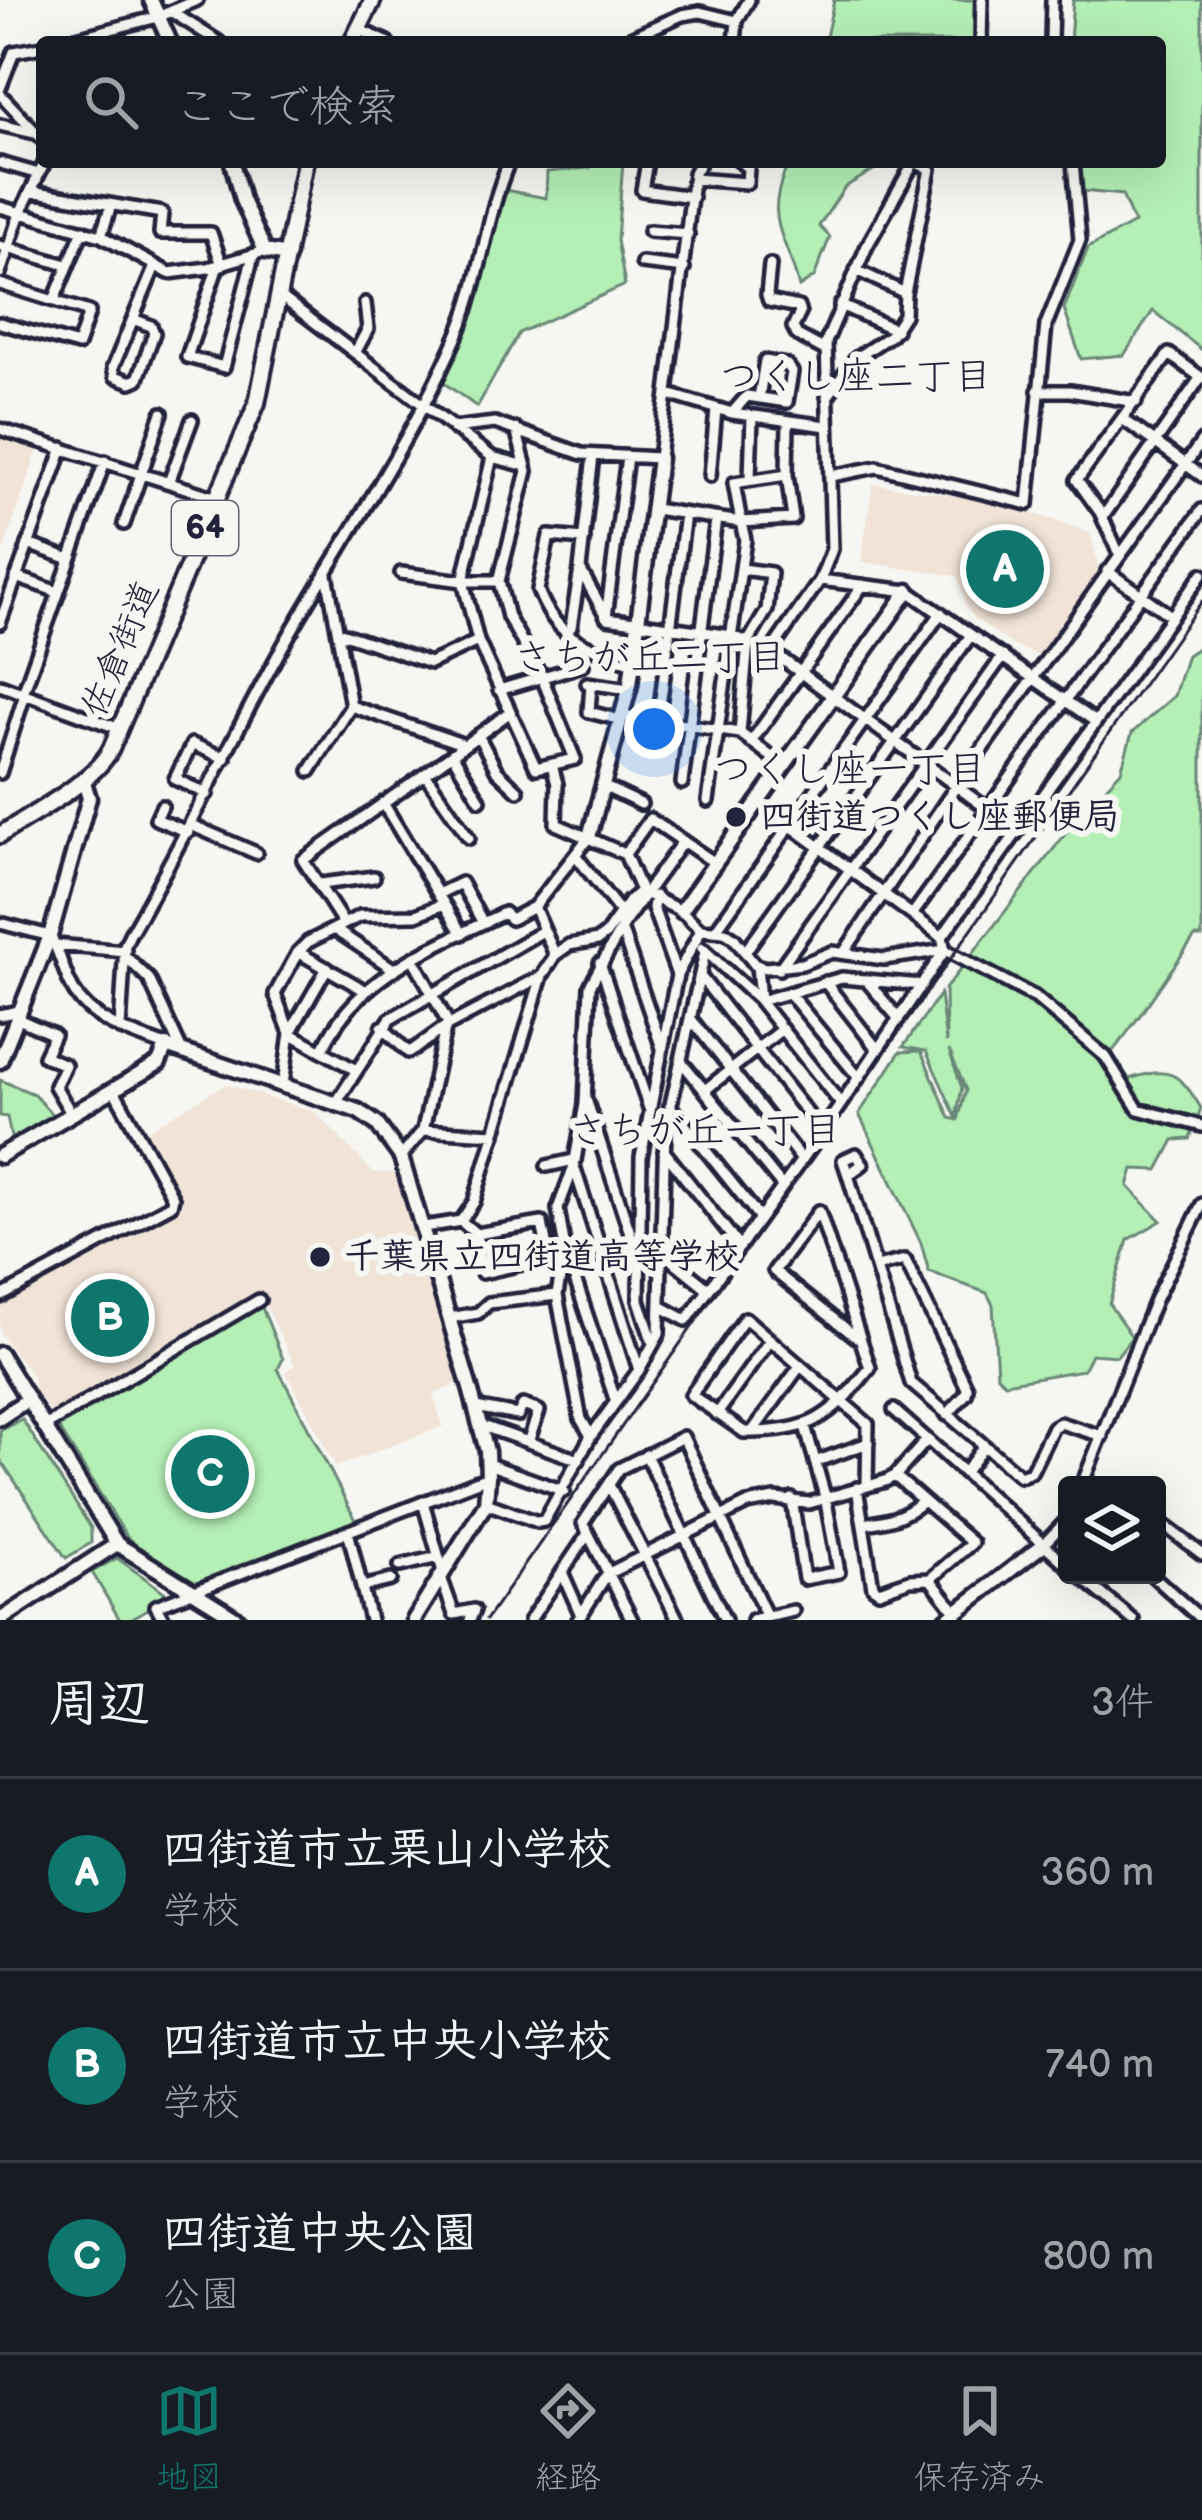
<!DOCTYPE html>
<html lang="ja">
<meta charset="utf-8">
<style>
:root{--surface:#171b24;--page:#20242c;--text:#f1f3f6;--muted:#9ea1a6;--line:#363941;--accent:#0f766e}
body{margin:0;font-family:"Balsamiq Sans","Klee One",sans-serif;background:var(--page);color:var(--text)}
.controls{position:absolute;right:36px;bottom:36px;display:grid;overflow:hidden;border-radius:12px;box-shadow:0 12px 48px #0002}
.controls button{width:108px;height:108px;display:grid;place-items:center;padding:0;border:0;border-bottom:3px solid var(--line);background:var(--surface);color:var(--text);font:60px sans-serif}
.you{position:absolute;left:654px;top:729px;width:42px;height:42px;margin:-30px;border:9px solid #fff;border-radius:50%;background:#1a73e8;box-shadow:0 0 0 18px #1a73e833}
.badge{display:grid;place-items:center;width:78px;height:78px;border-radius:50%;background:var(--accent);color:#fff;font-size:39px;font-weight:700}
.pin{position:absolute;translate:-50% -50%;border:6px solid #fff;box-shadow:0 3px 12px #0006}
.list{margin:0;padding:0;list-style:none}
h2{display:flex;justify-content:space-between;align-items:center;height:156px;margin:0;padding:0 48px;font-size:51px}
h2 small{font-size:39px;font-weight:400;color:var(--muted)}
.list li{display:grid;grid-template-columns:78px 1fr auto;gap:36px;align-items:center;box-sizing:border-box;height:192px;padding:0 48px;border-top:3px solid var(--line)}
.list b{display:block;font-size:45px;white-space:nowrap}
.list p{margin:0;font-size:39px;white-space:nowrap;color:var(--muted)}
.list em{font-size:39px;font-style:normal;color:var(--muted)}
.icon{flex:none;width:66px;height:66px;fill:none;stroke:currentColor;stroke-width:2;stroke-linecap:round;stroke-linejoin:round}
.map{position:relative;flex:none;width:1202px;height:1620px;overflow:hidden}
.search{position:absolute;background:var(--surface);box-shadow:0 12px 48px #0002;left:36px;right:36px;top:36px;height:132px;display:flex;align-items:center;gap:30px;box-sizing:border-box;padding:0 42px;border-radius:12px;color:var(--muted);font-size:45px}
.sheet{height:732px;background:var(--surface)}
nav{display:flex;justify-content:space-around;align-items:center;box-sizing:border-box;height:168px;border-top:3px solid var(--line);background:var(--surface);font-size:33px;color:var(--muted)}
nav a{display:grid;justify-items:center;gap:6px}
nav .on{color:var(--accent)}
.map>svg:first-child{display:block}
</style>
<div class="map">
<svg width="1202" height="1620" viewBox="0 0 1202 1620">
<rect width="100%" height="100%" fill="#f6f6f2"/>
<filter id="ink" filterUnits="userSpaceOnUse"><feTurbulence type="fractalNoise" baseFrequency=".00833" numOctaves="2"/><feDisplacementMap in="SourceGraphic" scale="24" xChannelSelector="R" yChannelSelector="G"/><feConvolveMatrix kernelMatrix="1 2 1 2 8 2 1 2 1" color-interpolation-filters="sRGB"/></filter>
<g filter="url(#ink)">
<path fill="#f1e3d7" d="M0,435L39,447L0,560Z
M873,484L964,497L1045,517L1090,533L1100,573L1041,657L1013,645L977,620L966,607L958,576L861,562Z
M226,1084L315,1112L374,1173H396L413,1219L460,1382L433,1395L443,1426L336,1467L286,1372L295,1365L261,1295L77,1402L51,1412L35,1391L33,1377L0,1333V1303L183,1204L142,1133Z"/>
<path fill="#b4efb5" stroke="#6b8878" stroke-width="3" d="M834,0H974V42H825Z
M1073,0H1202V350L1153,311L1124,355L1081,359L1064,309L1088,248L1134,223L1122,195L1083,191L1078,167L1084,162H1160V42H1070Z
M590,162H623L617,240L625,285L519,333L477,407L440,380L475,312L505,190L546,198L547,172L590,168Z
M789,162H887L845,187L819,226L830,237L814,277L799,287C785,231 762,221 789,162Z
M1202,645V937H1195C1166,975 1143,1015 1112,1052L1129,1079C1170,1066 1179,1072 1201,1108L1190,1139L1174,1140L1158,1170L1133,1169L1128,1186L1161,1221L1128,1240L1109,1304L1132,1337L1117,1356L1091,1354L1083,1370L1005,1383L997,1376L993,1305L987,1293L929,1272L921,1243L859,1114L900,1052L921,1051L950,1118L958,1120L966,1090L949,1050L962,1088L956,1117L926,1051L903,1047L940,994L946,1043L945,989L1080,815L1121,771L1132,733L1174,696L1187,655Z
M0,1080L34,1094L56,1119L13,1147L7,1117L0,1116Z
M258,1305H261L283,1359L278,1369L358,1525L193,1586L151,1560L127,1537L56,1423Z
M22,1419L91,1528V1543L66,1558L0,1459V1431Z
M117,1558L170,1596L129,1620H120L92,1572Z"/>
<g fill="none" stroke-linecap="round" stroke-linejoin="round">
<defs>
<path id="street" d="M172,12L219,42
M358,29L387,42
M61,42L158,17L197,0
M621,42L682,15L700,12L737,21
M735,42L737,21L749,0
M981,42L982,0
M1051,42L1052,0
M0,88L14,52L42,47
M0,94L42,139
M0,125L35,133
M647,162L642,190L692,197
M914,162L867,246L826,342L832,549L820,580L771,651L1018,831
M0,163L39,174
M694,179L747,183L748,168L740,162
M31,191L162,213L160,233H211L222,265
M0,207L101,236L169,273L208,268L265,251
M649,231L688,234
M101,236L111,205
M0,246L67,265
M642,263L684,268
M770,265L767,295L769,301L798,307L800,313L793,327L797,335L825,350
M218,266L187,357L224,367L253,256
M856,270L905,293
M0,273L20,213L45,162
M0,284L89,312L78,345L0,323
M280,296L492,457L526,466
M54,300L83,230
M840,305L896,330
M133,319L151,326L154,333L138,379L131,382L115,376L113,367L155,266
M355,353L368,329L365,303
M1038,391H1070L1136,402
M668,394L732,413L827,426
M827,397L856,358L891,335L904,315L905,293L930,169L914,162
M732,413L747,396L787,402L792,372L787,365L765,361L759,398
M1124,420L1202,476
M453,428L495,423L582,454L659,458L694,173L700,162
M0,429L217,498
M593,456L580,569L607,618L731,636L748,642
M492,457L463,581L478,641L536,768L575,759L541,675L508,617L499,581L527,471L516,429
M787,475L734,483L741,522L793,519L787,475L788,421
M710,476L716,409
M831,476L877,467L1028,504L1046,325L1080,240L1073,162
M750,479L752,416
M169,482L192,420
M654,509L741,522L745,540L708,801
M1103,517L1201,377
M124,524L162,413
M584,539L549,536L538,590C557,640 585,645 632,664
M28,544L70,559
M1119,554L1100,512L1077,480L1169,354L1202,378
M1107,571L1171,616
M401,573L463,581H499
M327,574L351,706L465,745
M16,577L58,592
M820,580L908,591L1096,722
M606,617L627,457
M0,623L63,448
M571,627L580,569
M338,632L430,663L478,641
M587,683L629,689
M591,684L589,712L621,720
M0,685L120,729
M499,690L583,665
M23,693L105,461
M623,716L740,733L782,765
M658,722L685,514
M740,733L748,642L767,610L771,573L742,569
M478,735L497,771L518,791
M751,742L863,585
M452,754L480,800
M552,765L557,784L556,824L625,854L641,891
M310,771L351,706
M0,773L25,694
M682,783L716,519
M603,786L641,804
M207,794L175,779L192,744L225,758
M757,801L942,937
M383,803L462,934
M162,806L156,819L188,832
M191,825L256,853
M469,838L425,774L509,713
M625,854L650,819L715,863
M577,857L621,913
M321,884L374,877
M438,894L461,883L483,923
M655,896L653,908L677,975
M534,907L555,955
M912,915L1202,510
M0,923L50,936C61,953 63,973 74,991C93,1023 133,1034 166,1046
M344,924L303,860L425,774
M621,928L662,1048
M334,929L395,970
M715,931L941,613
M56,945L125,951
M702,948L758,999L841,1104
M845,951L956,786L1202,441
M298,952L366,991
M745,952L971,635
M125,956L149,979L182,1051
M414,960L449,1025
M600,963L650,1111
M757,965L760,1001L842,978L922,985
M779,969L1003,656
M700,976L822,1132
M866,980L899,1019
M825,982L878,1050
M789,993L859,1078
M0,1015L19,1011
M16,1018L54,1035L44,1056L65,1065L55,1086L72,1115
M691,1019L802,1160
M382,1027L408,1052L413,1050L445,1027L542,976
M120,1029L125,945L130,934C187,837 232,734 288,637C345,538 411,441 457,336C482,280 485,218 509,162
M322,1051C353,977 436,946 504,913L511,919L534,907L589,837
M681,1061L782,1186
M356,1070L290,1033L275,994L298,952L308,942L360,916L416,915L444,904
M283,1085L290,1033L327,968
M705,1090L782,1029
M587,1102L632,1239
M336,1103L390,1019L543,931
M670,1106L760,1218
M423,1130L495,1134
M664,1151L740,1247
M401,1157L423,1130L445,1029
M547,1166L574,1160
M574,1166L639,1370
M848,1175L863,1164L856,1154L843,1160L848,1175L911,1383L1020,1476L1031,1472L1053,1427L1060,1423L1102,1436
M819,1211L870,1368C829,1419 811,1432 744,1432L691,1395L745,1318L868,1424L867,1486
M819,1211L774,1271L856,1337
M461,1221L476,1234L482,1273L563,1255
M424,1227L461,1221L474,1202L542,976L555,955L569,945L598,940L606,934L629,901L641,891L681,911L701,930L725,932L734,938L755,965L766,968L802,964L832,952L884,959L945,950L1035,997L1106,1057L1138,1109L1202,1126
M476,1234L542,1223L549,1258
M565,1249L616,1402
M661,1251L708,1289
M570,1258L633,1240
M876,1267L905,1260L967,1388L966,1394L947,1415
M0,1297L171,1205L173,1198L114,1090
M660,1306L686,1320L689,1317L822,1132L945,950L942,937L1202,574
M450,1318L478,1313L489,1303L557,1295
M653,1343L639,1300L641,1157L677,975L701,930
M475,1407L518,1415L523,1405L539,1411L528,1442L480,1425
M894,1410L930,1442
M717,1414L770,1340
M43,1427L259,1300
M752,1432L800,1366
M591,1436L581,1419L557,1295L565,1249L558,1209L574,1166L585,1104L590,986L624,923L683,841
M528,1442L579,1460
M646,1455L725,1620
M815,1462L868,1443
M488,1464L564,1491
M965,1472L984,1446
M609,1485L678,1620
M1082,1485L1155,1300L1202,1204
M857,1488L873,1587L879,1591L910,1580L930,1579L972,1543L895,1476
M792,1499L804,1579L839,1572L825,1496L805,1426
M423,1502L443,1572
M486,1503L538,1522L544,1521L591,1436L639,1370L659,1334L665,1131L705,952
M1157,1520L1202,1554
M863,1524C887,1521 903,1518 922,1502
M348,1531L370,1620
M1043,1545L1067,1520
M400,1566L438,1557
M562,1572L581,1615
M1079,1575L1133,1620
M1152,1575L1202,1620
M930,1579L955,1611
M442,1580L454,1614L474,1610L470,1620
M362,1587L391,1580
M164,1620L156,1606L488,1477
M530,1620L587,1535
M578,1620L607,1574L747,1504L775,1499L809,1503L885,1481L895,1476L925,1442H930L1067,1565
M632,1620L583,1523L619,1469L683,1437L766,1615
M752,1620L793,1611"/>
<path id="secondary" d="M151,0L170,42
M232,162L242,200L265,251L288,255
M589,837L630,685L659,458
M681,911L908,591
M0,1061L50,936L89,798L83,779
M0,1156L159,1063L166,1046L358,1111L377,1124L401,1157L470,1388L487,1451L488,1477L486,1503L414,1620
M0,1354L117,1544L239,1620
M0,1418L27,1400
M0,1620L117,1544
M946,1620L1043,1545"/>
<path id="primary" d="M352,42L373,0
M0,835C33,813 93,783 111,749L257,403L305,162"/>
</defs>
<use href="#street" stroke="#22223b" stroke-width="18"/>
<use href="#secondary" stroke="#22223b" stroke-width="21"/>
<use href="#primary" stroke="#22223b" stroke-width="22"/>
<use href="#street" stroke="#f6f6f2" stroke-width="9"/>
<use href="#secondary" stroke="#f6f6f2" stroke-width="12"/>
<use href="#primary" stroke="#f6f6f2" stroke-width="14"/>
<path stroke="#22223b" stroke-width="3" d="M486,1620L1202,601"/>
</g>
</g>
<g fill="#22223b" stroke="#f6f6f2" stroke-width="4.5">
<circle cx="736" cy="817" r="12"/>
<circle cx="320" cy="1257" r="12"/>
</g>
<g text-anchor="middle" dominant-baseline="central" stroke-width="12" stroke-linejoin="round" paint-order="stroke">
<rect fill="#f6f6f2" stroke="#626272" stroke-width="3" x="172" y="501" width="66" height="54" rx="9"/>
<g font-size="33" font-weight="bold" fill="#22223b">
<text x="205" y="528">64</text>
</g>
<g font-size="36" fill="#22223b" stroke="#f6f6f2">
<text transform="translate(121 649) rotate(-67)">佐倉街道</text>
</g>
<g font-size="36" font-weight="bold" fill="#22223b" stroke="#f6f6f2" text-anchor="start">
<text x="760" y="817">四街道つくし座郵便局</text>
<text x="344" y="1257">千葉県立四街道高等学校</text>
</g>
<g font-size="39" fill="#22223b" stroke="#f6f6f2">
<text x="856" y="377">つくし座二丁目</text>
<text x="650" y="658">さちが丘二丁目</text>
<text x="850" y="770">つくし座一丁目</text>
<text x="705" y="1131">さちが丘一丁目</text>
</g>
</g>
</svg>
<div class="controls">
<button><svg class="icon" aria-label="layers" viewBox="0 0 24 24"><path d="M12 4l9 5-9 5-9-5zM3 14l9 5 9-5"/></svg></button>
</div>
<div class="you"></div>
<div class="pin badge" style="left:1005px;top:569px">A</div>
<div class="pin badge" style="left:110px;top:1318px">B</div>
<div class="pin badge" style="left:210px;top:1474px">C</div>
<div class="search"><svg class="icon" aria-label="search" viewBox="0 0 24 24"><circle cx="10" cy="10" r="6"/><path d="M15 15l6 6"/></svg>ここで検索</div>
</div>
<section class="sheet">
<h2>周辺<small>3件</small></h2>
<ul class="list">
<li><span class="badge">A</span><div><b>四街道市立栗山小学校</b><p>学校</p></div><em>360 m</em></li>
<li><span class="badge">B</span><div><b>四街道市立中央小学校</b><p>学校</p></div><em>740 m</em></li>
<li><span class="badge">C</span><div><b>四街道中央公園</b><p>公園</p></div><em>800 m</em></li>
</ul>
</section>
<nav>
<a class="on"><svg class="icon" aria-label="map" viewBox="0 0 24 24"><path d="M3 6l6-2 6 2 6-2v14l-6 2-6-2-6 2zM9 4v14M15 6v14"/></svg>地図</a>
<a><svg class="icon" aria-label="directions" viewBox="0 0 24 24"><path d="M12 3l9 9-9 9-9-9zM9 14v-3h6M13 9l2 2-2 2"/></svg>経路</a>
<a><svg class="icon" aria-label="saved" viewBox="0 0 24 24"><path d="M7 4h10v16l-5-4-5 4z"/></svg>保存済み</a>
</nav>
